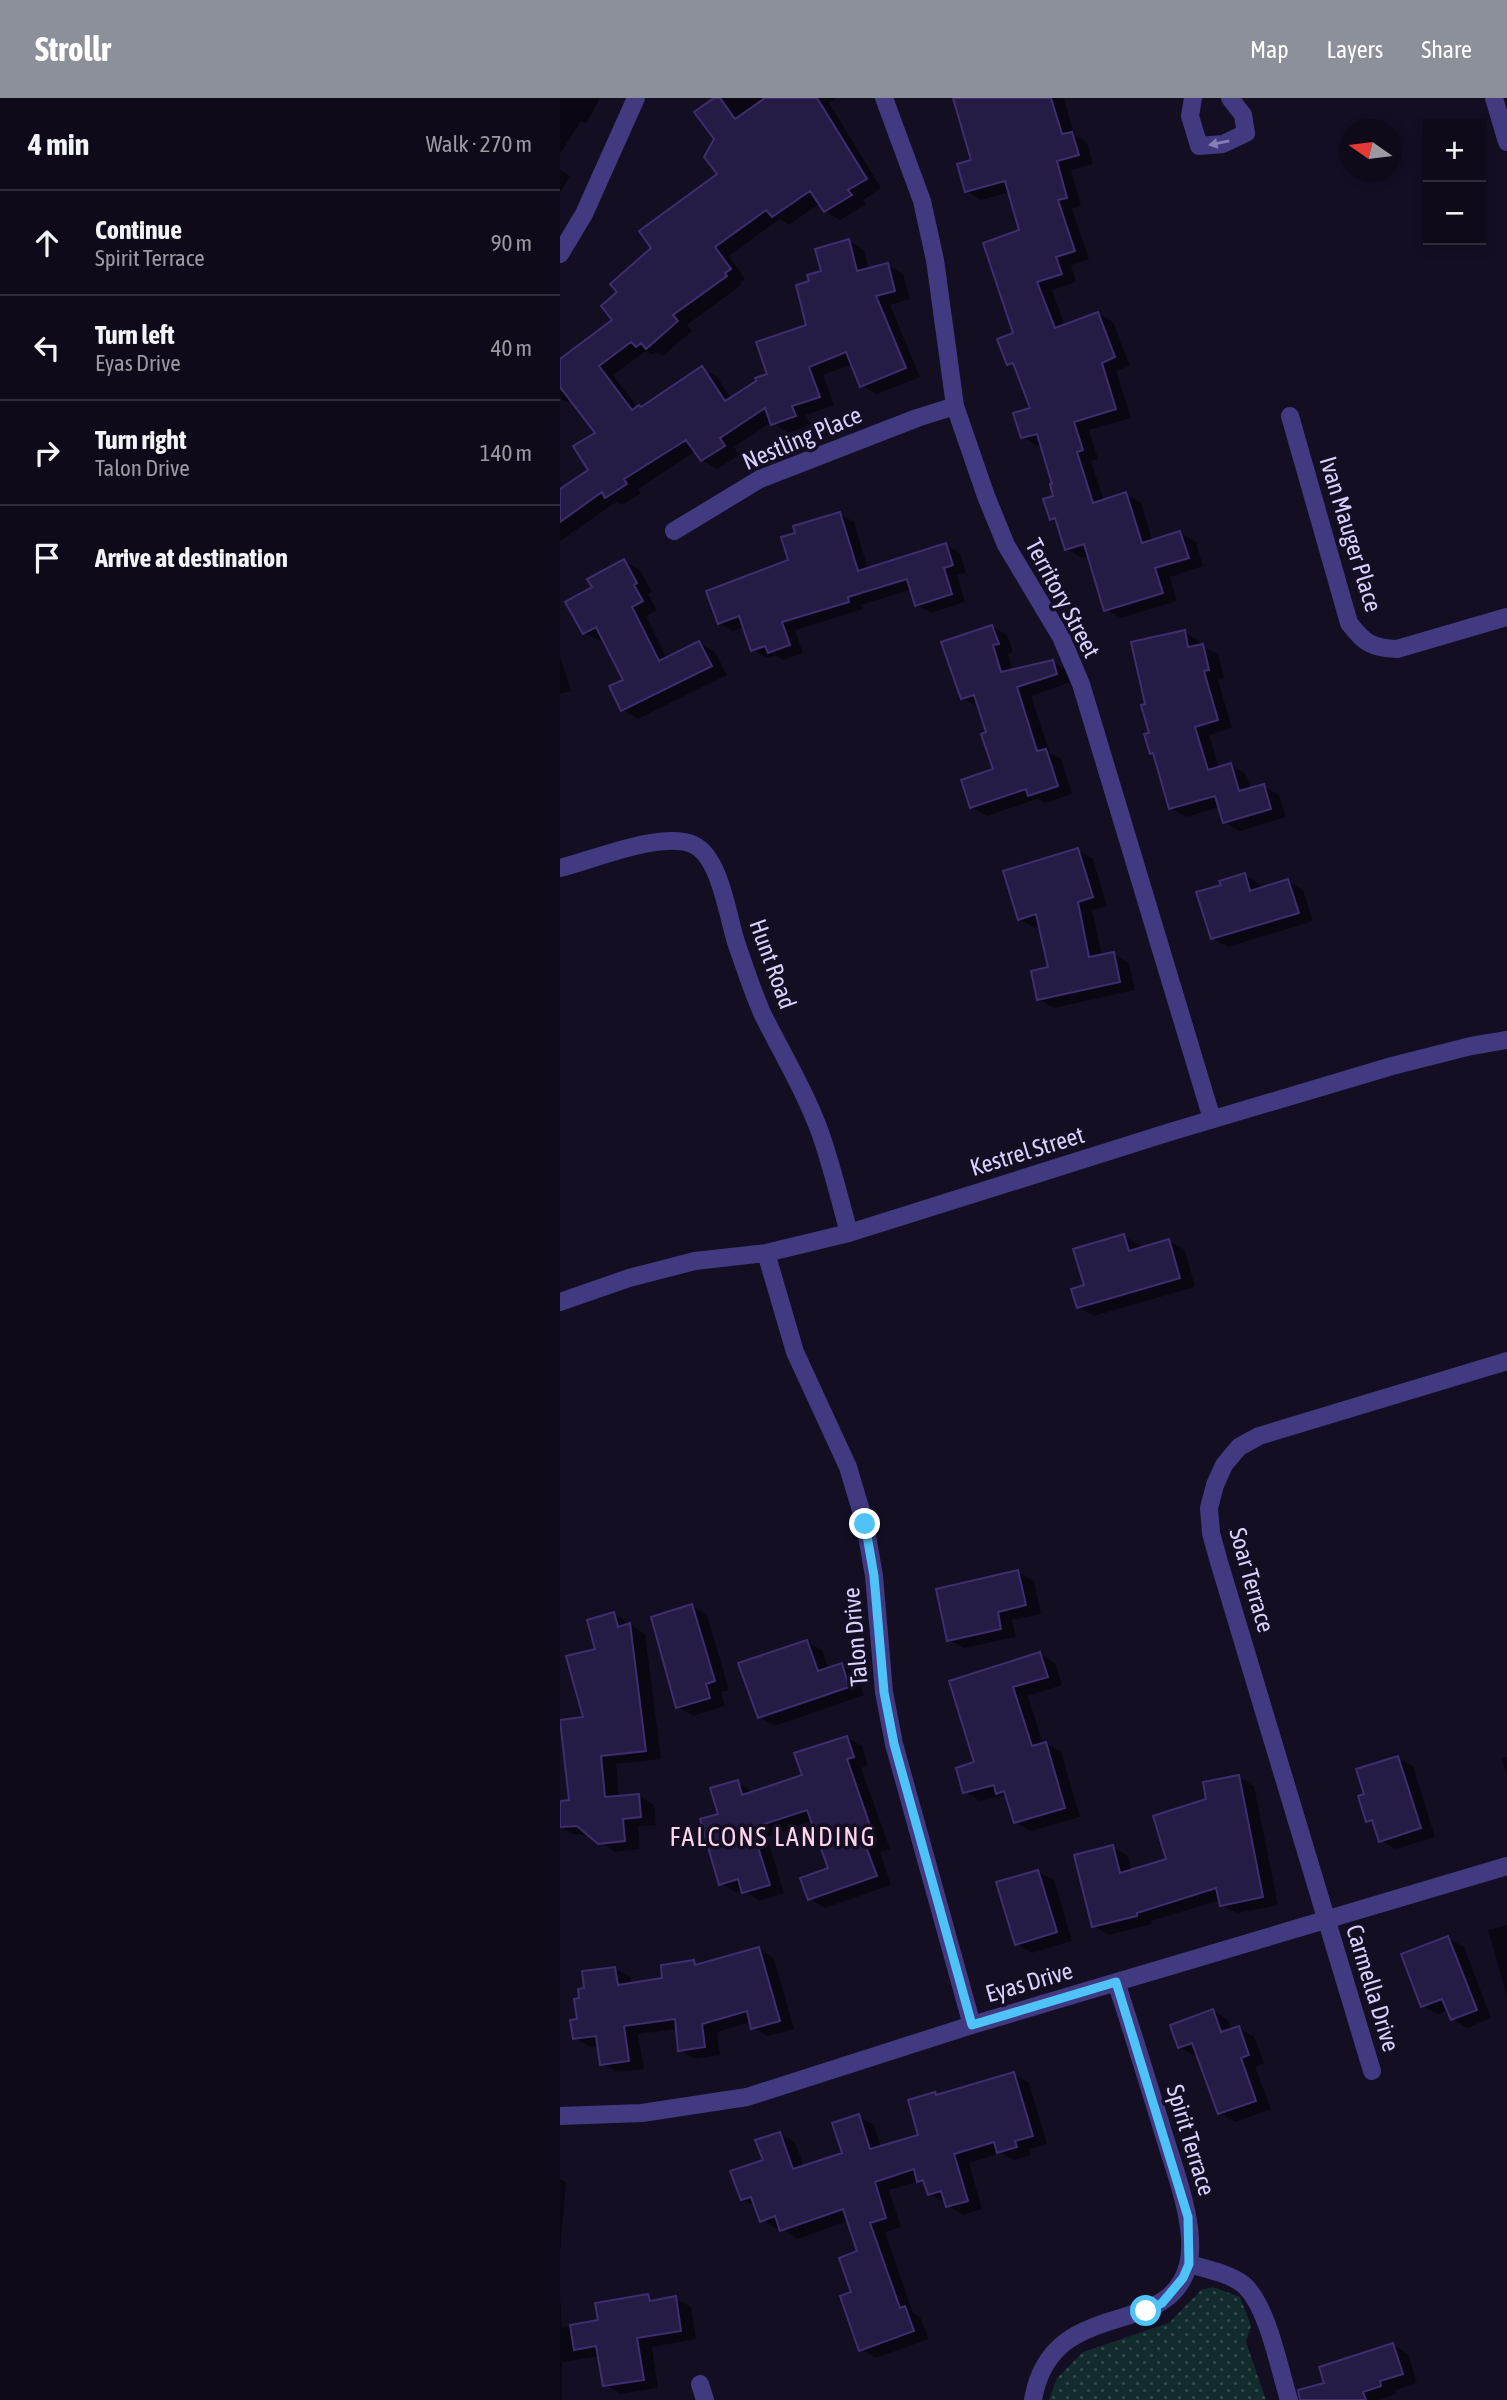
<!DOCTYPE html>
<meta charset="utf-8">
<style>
:root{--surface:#0f0a1a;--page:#181323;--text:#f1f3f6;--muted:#9b9aa2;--line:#2f2b39;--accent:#8c9099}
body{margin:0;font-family:"Asap Condensed",sans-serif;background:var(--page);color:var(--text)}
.controls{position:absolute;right:21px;top:21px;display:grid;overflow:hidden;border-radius:0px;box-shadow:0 4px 10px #0003}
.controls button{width:63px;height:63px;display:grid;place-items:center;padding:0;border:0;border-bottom:2px solid var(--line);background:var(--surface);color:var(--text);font:35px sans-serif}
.compass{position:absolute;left:779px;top:21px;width:63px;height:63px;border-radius:50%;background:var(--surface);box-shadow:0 4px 10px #0003;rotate:284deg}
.stop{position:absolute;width:21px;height:21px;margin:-16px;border:5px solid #4fc3f7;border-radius:50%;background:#fff}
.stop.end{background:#4fc3f7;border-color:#fff;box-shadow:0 2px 7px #0008}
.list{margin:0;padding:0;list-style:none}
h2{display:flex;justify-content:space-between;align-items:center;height:91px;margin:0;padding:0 28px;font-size:30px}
h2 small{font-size:23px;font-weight:400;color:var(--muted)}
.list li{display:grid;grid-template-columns:46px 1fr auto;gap:21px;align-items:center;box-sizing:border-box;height:105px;padding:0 28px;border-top:2px solid var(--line)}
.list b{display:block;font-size:26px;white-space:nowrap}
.list p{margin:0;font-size:23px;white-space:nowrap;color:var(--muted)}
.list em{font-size:23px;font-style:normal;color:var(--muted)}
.icon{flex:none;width:38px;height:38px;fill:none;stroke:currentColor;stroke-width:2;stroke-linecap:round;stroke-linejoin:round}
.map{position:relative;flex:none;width:947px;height:2302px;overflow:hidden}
header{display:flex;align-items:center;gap:42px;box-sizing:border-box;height:98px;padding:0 35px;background:var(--accent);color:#fff}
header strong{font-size:33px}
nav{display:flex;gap:38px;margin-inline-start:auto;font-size:24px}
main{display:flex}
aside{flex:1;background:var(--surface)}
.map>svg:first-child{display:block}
</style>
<header>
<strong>Strollr</strong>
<nav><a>Map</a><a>Layers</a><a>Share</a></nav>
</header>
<main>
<aside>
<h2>4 min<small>Walk · 270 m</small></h2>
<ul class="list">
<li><svg class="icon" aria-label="ahead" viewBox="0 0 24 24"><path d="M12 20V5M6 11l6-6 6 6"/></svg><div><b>Continue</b><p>Spirit Terrace</p></div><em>90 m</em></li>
<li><svg class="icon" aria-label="left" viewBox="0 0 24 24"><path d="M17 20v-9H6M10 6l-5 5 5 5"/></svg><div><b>Turn left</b><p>Eyas Drive</p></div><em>40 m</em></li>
<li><svg class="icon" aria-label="right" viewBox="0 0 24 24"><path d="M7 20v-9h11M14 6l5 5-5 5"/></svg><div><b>Turn right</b><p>Talon Drive</p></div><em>140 m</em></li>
<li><svg class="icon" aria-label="arrive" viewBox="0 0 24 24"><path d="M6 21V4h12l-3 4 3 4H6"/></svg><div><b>Arrive at destination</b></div></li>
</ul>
</aside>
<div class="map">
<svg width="947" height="2302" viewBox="0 0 947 2302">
<defs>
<pattern id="park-dots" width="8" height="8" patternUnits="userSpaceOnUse" patternTransform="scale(1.75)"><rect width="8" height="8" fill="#122c2d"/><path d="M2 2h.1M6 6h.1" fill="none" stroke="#344a4c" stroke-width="1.8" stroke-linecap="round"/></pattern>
</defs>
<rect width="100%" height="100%" fill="#140e23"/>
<path fill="url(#park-dots)" d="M653,2189L680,2199L691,2228L686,2244L706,2302H489L497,2280L523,2254L609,2225L641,2192Z"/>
<path fill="#0007" d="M0,0H40L26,26L21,23L0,56Z
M157,0H276L269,5L321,90L303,102L306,106L280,122L265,113L260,105L229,127L220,121L169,158L185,181L180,184L181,187L127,227L132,233L103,258L95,254L92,257L86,253L53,277L78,310H82L142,270L157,279L171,301L209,277L248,228L251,185L264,174L289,143L304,152L309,172L328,167L343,176L350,201L330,207L360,279L317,296L301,287L293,266L263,277L274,307L246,317L250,327L228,335L212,324L174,349L179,357L157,371L142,362L136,353L78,391L81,395L62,407L56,404L0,443V389L2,392L30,372L37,335L11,301L7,304L0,300V263L55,222L60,194L93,150L159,76L156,40Z
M395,0H504L514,37L527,44L533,66L511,72L521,108L512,111L529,161L511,167L516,184L492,192L505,228L538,215L553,224L570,268L556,273L571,320L529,332L538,361L531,363L544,403L566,396L581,405L593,444L620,435L636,444L643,468L610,479L617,503L561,520L546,512L529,458L522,460L507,451L499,425L491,421L496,399L494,387L482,347L478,348L463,339L472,311L457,271L449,266L455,236L461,134L450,94L421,102L406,93L414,63Z
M0,72L10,78L0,95Z
M279,416L294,424L308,471L386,447L400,455L406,475L397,477L405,504L371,515L356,507L352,491L301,507L303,511L235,532L243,555L223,562L215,557L207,560L193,552L185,529L173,533L159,525L230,464L237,436Z
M64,463L80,472L92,494L88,496L97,512L86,518L107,561L139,545L155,554L167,577L78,621L63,612L52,589L65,583L44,541L40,543L24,535L34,490Z
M432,528L447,537L453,554L448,556L453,573L493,564L508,573L511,584L471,598L490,655L501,661L512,696L485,705L477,701L427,718L411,709L435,672L428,635L419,609L402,600Z
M624,534L640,543L641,548L658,556L664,580L658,582L672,630L649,637L659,670L671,667L686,676L691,691L704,688L719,697L726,719L680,733L665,724L660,709L626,719L610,710L595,657L591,655L587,607Z
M0,558L11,593L0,596Z
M517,752L533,761L547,808L532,812L542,858L554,856L569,865L575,892L494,910L479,901L490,871L481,828L475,830L459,821Z
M685,777L700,786L702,791L728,783L743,792L753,823L668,849L652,840L663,788Z
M564,1138L579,1147L581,1152L609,1143L625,1152L635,1189L534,1218L518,1209L526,1188Z
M458,1474L474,1483L481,1516L452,1522L456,1539L404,1550L388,1542Z
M132,1508L147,1517L169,1592L161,1594L165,1608L133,1618L118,1609Z
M54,1516L85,1536L101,1661L56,1666L59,1700L79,1698L94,1707L96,1727L78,1729L80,1751L55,1754L29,1736L15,1737L0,1729V1704H11L37,1552Z
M247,1544L262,1552L269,1572L281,1567L297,1576L304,1597L215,1628L199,1619Z
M480,1556L495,1565L502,1587L468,1598L483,1646L486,1645L501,1654L520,1719L471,1733L455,1724L448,1701L442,1697L420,1703L405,1694L417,1666L391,1584Z
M286,1639L302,1648L308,1667L301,1670L330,1751L320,1754L331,1787L265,1810L250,1801L270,1771L253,1723L207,1739L224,1795L199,1803L183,1792L176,1794L161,1786L160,1717L177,1684L194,1695L244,1678Z
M947,1659V1677L942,1660Z
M838,1660L853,1668L875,1739L836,1751L820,1742L815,1727L808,1723L807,1697Z
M679,1679L694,1688L718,1807L677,1815L661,1807L660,1802L591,1823L592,1826L549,1837L534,1828L553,1749L568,1758L572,1773L608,1762L649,1702Z
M478,1774L494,1782L512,1843L472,1855L457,1846Z
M947,1827V1898L928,1832Z
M888,1840L904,1849L931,1920L907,1930L892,1921L889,1912L878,1916L862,1908Z
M199,1851L214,1860L234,1931L208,1938L193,1930L191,1924L157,1934L160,1957L135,1961L120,1952L117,1931L78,1936L84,1971L57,1974L42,1966L39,1948L30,1949L15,1940L21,1902L55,1870L70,1879L71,1886L104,1882L134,1864L140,1868Z
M653,1913L668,1922L672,1932L679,1930L694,1939L704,1965L695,1969L711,2011L675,2024L660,2015L638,1957L635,1958L620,1949Z
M454,1976L469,1985L487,2046L469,2051L471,2057L454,2062L441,2055L409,2065L422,2111L403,2117L388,2108L387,2105L369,2096L367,2087L359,2083L329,2092L341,2129L325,2134L353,2215L360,2219L369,2241L316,2260L301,2251L294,2195L299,2154L288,2123L237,2141L221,2130L217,2131L202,2122L197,2109L182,2101L220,2036L235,2044L244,2069L284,2057L299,2018L314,2027L321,2050L360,2038L375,1996L380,1998Z
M0,2081L6,2084L0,2154Z
M0,2198L2,2230L40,2224L88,2198L97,2203L115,2200L131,2209L136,2241L92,2249L98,2290L60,2296L45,2287L40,2258L2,2264V2302H0Z
M833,2247L848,2256L857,2285L835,2292L836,2296L818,2302H766Z"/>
<path fill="#261b44" stroke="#3f2d6f" stroke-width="2" d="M154,0H160L175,21L205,0H257L307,81L288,92L292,97L264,114L250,93L212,119L206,112L155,149L171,171L165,175L167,178L113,217L118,223L86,251L81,245L76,249L71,244L39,268L72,312L79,307L81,309L142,268L165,303L196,283L195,280L207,276L196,244L246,227L236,187L249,183L247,177L261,173L255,151L289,141L297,173L328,165L335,193L316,198L346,270L300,289L286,254L249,269L260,299L232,308L236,318L211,327L205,310L160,340L165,348L141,363L126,342L64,381L67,386L45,400L42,394L0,424V391L28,372L13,348L35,335L0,289V261L52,222L41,208L57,194L50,186L91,150L79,133L157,76L144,59L154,41L134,14Z
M393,0H491L502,36L512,34L519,57L497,63L507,100L498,102L515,153L496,159L502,176L477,184L495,230L538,214L555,259L542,265L556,311L514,324L523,352L517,354L533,405L566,394L582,445L620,433L629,460L595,470L603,495L544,513L524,446L505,452L495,420L490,422L483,401L493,398L490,386H492L477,336L461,340L453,315L470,310L453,265L447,267L437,241L453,235L423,145L459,132L445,83L405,94L397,66L411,62Z
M280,414L298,473L386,445L393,467L384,470L392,496L355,508L347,481L288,499L289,504L222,524L230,547L208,555L205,548L191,553L179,518L158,526L146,493L228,462L221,439L235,435L233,428Z
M64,461L77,485L74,487L83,503L72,509L99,563L139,543L152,568L61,613L49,588L63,582L36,529L23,536L5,504L32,489L27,481Z
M432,527L439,546L433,547L441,574L493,562L497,576L457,589L477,653L486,651L498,688L468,698L466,691L410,710L401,682L433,671L421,636L426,634L414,597L401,601L381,544Z
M625,532L628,549L643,546L649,572L644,573L658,622L635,629L648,672L671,665L679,693L704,686L711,711L663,725L655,698L609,711L593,655L590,656L584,636L589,635L581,607L585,606L571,544Z
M518,750L533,799L518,804L529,859L554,854L560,884L477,902L471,873L488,869L476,816L458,822L443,773Z
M685,775L690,793L728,781L739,815L651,841L636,794L661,787L659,783Z
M564,1136L569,1153L609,1141L620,1180L517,1210L511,1191L524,1187L513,1151Z
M458,1472L466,1507L438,1514L441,1531L387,1543L376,1491Z
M132,1506L155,1583L146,1586L150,1600L116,1610L91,1519Z
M54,1514L58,1529L70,1525L86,1653L41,1658L45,1699L79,1696L81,1719L63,1721L65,1743L38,1746L17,1728L0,1729V1703L9,1702L0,1622L23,1619L6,1558L35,1551L27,1522Z
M247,1542L258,1573L282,1565L289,1589L198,1620L178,1565Z
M480,1554L488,1579L453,1589L472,1648L486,1644L505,1710L454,1725L444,1693L436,1696L434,1687L403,1695L396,1670L414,1664L389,1583Z
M287,1638L294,1659L287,1661L315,1742L305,1746L317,1778L248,1802L240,1780L268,1770L247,1712L192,1730L210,1787L182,1795L178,1781L159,1787L140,1721L158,1716L150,1690L178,1682L182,1697L242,1677L234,1655Z
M838,1658L861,1730L819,1744L812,1722L806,1724L798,1698L804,1696L796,1671Z
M679,1677L703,1799L660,1808L656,1790L577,1815V1818L532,1829L514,1757L553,1747L560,1775L606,1761L593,1718L646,1701L643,1684Z
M478,1772L497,1834L455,1847L436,1784Z
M888,1838L917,1912L891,1922L882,1901L861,1909L841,1856Z
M199,1849L220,1923L191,1931L187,1913L142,1926L145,1949L118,1953L115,1921L64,1928L69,1963L40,1967L36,1938L13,1941L10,1922L17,1921L14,1901L19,1900L18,1891L24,1890L22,1873L55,1869L58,1887L102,1880L101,1867L134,1862L135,1867Z
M653,1911L661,1934L679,1928L689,1957L681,1960L696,2003L658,2016L632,1945L618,1950L610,1927Z
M454,1974L473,2038L455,2043L457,2049L437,2055L434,2044L394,2056L408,2103L386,2109L381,2093L368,2097L363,2082L357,2084L354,2071L315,2084L326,2120L310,2125L340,2210L345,2208L354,2233L299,2253L280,2198L291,2194L279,2160L297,2153L283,2111L220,2133L215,2118L200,2124L191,2099L181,2102L170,2073L203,2062L195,2042L220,2034L233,2071L282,2055L272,2025L299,2016L310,2051L358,2037L348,2002L375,1994L376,1997Z
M88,2196L90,2203L116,2198L121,2233L77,2240L84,2282L43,2288L36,2248L14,2252L10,2227L38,2222L35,2205Z
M833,2245L843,2276L820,2283L821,2288L803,2294L806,2302H740L738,2292L764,2285L759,2269Z"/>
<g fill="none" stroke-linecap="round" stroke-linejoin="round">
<path stroke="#423a81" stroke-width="18" d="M324,0L362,103L375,162L395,308L426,398L446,447L501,539L521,586L652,1021
M633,0L630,18L639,48L663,46L686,35L683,17L670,0
M0,156L24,116L76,0
M730,318L789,525C804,545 812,550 837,551L947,519
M114,433L200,381L357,320L395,308
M0,770C33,762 103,732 134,747C161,760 168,821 177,847C185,870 193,895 203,917C223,957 246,995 261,1037C272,1069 280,1102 289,1135
M206,1155L235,1254L288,1369L305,1426L314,1478L324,1594L334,1646L412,1927
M0,1204L69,1180L135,1163L206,1155L289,1135L610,1034L832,968L911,948L947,942
M812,1973L659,1464L651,1435L649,1410L655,1387L664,1367L679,1349L699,1338L947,1263
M0,2018L82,2015L187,1999L412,1927L947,1768
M629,2166C646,2171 669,2175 684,2187C708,2209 719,2270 729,2302
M140,2286L145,2302
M473,2302C491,2195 609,2244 628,2167C638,2128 612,2066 601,2027C586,1979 572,1932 556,1884"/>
<path stroke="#423a81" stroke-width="18" d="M934,0L947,44"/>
</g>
<defs><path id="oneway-solid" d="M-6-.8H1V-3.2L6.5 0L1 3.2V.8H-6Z" transform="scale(1.75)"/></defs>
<use fill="#867eb9" href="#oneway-solid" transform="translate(659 45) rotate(168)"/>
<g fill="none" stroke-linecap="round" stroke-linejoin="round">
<path stroke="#4fc3f7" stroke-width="9" d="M305,1426L314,1478L324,1594L334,1646L412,1927L556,1884L628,2119L629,2166L623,2180L602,2205L586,2213"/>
</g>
<g text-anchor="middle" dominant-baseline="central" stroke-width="7" stroke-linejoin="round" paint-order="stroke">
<g font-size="24" fill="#dad2fe" stroke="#140e23">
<text transform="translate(242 340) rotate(-23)">Nestling Place</text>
<text transform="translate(791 436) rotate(73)">Ivan Mauger Place</text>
<text transform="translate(503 500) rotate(62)">Territory Street</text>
<text transform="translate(213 866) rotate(70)">Hunt Road</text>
<text transform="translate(467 1053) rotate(-17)">Kestrel Street</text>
<text transform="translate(692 1482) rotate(74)">Soar Terrace</text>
<text transform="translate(295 1539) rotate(-95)">Talon Drive</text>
<text transform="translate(469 1884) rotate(-16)">Eyas Drive</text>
<text transform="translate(813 1890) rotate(73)">Carmella Drive</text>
<text transform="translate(631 2042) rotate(73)">Spirit Terrace</text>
</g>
<g font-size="26" letter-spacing="2" fill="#fed4ec" stroke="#140e23">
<text x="213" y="1739">FALCONS LANDING</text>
</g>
</g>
</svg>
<div class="controls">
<button>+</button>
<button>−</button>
</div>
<svg class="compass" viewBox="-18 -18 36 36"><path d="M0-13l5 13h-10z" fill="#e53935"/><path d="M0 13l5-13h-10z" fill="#9b9aa2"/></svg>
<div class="stop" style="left:586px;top:2213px"></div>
<div class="stop end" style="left:305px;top:1426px"></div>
</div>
</main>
